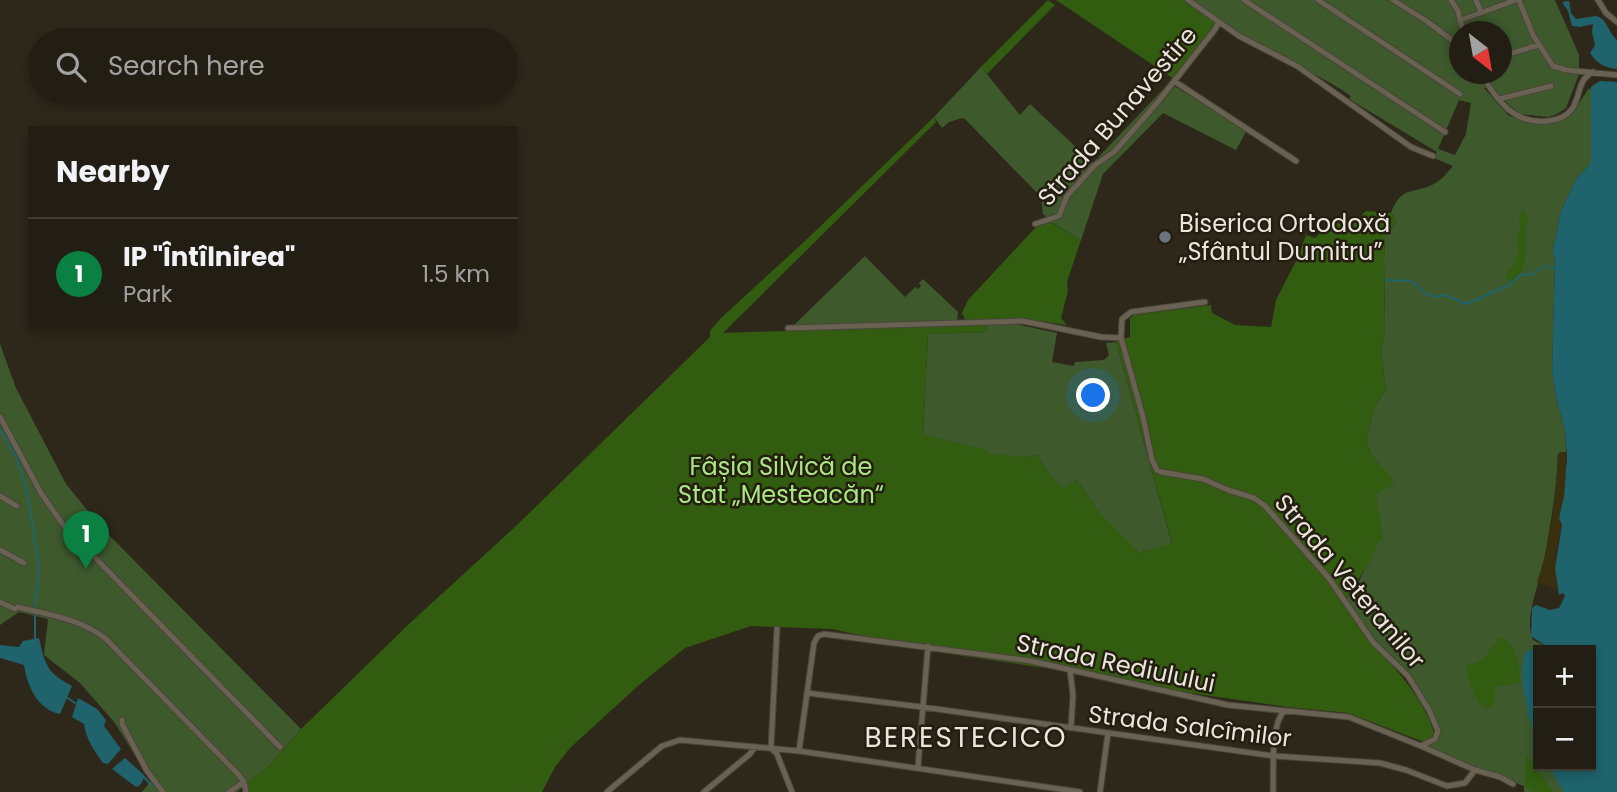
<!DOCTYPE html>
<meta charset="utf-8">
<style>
:root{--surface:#221e14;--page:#2e2b22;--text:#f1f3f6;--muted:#a2a2a0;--line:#3f3c34;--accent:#0b8043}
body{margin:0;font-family:Poppins,sans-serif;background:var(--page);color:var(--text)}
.controls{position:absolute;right:21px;bottom:21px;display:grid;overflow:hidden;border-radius:0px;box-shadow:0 4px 10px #0003}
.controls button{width:63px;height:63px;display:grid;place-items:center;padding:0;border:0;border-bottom:2px solid var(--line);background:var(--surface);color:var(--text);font:35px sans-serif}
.compass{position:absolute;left:1449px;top:21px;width:63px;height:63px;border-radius:50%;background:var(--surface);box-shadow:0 4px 10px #0003;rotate:149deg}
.you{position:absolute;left:1094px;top:396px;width:24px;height:24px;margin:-18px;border:5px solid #fff;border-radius:50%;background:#1a73e8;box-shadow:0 0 0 10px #1a73e833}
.badge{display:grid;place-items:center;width:46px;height:46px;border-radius:50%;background:var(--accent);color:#fff;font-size:23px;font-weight:700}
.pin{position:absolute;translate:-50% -58px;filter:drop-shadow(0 2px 4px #0008)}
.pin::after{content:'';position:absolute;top:37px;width:24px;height:21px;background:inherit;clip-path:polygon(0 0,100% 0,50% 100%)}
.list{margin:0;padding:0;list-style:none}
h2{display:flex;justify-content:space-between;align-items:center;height:91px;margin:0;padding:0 28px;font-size:30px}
h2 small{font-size:23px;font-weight:400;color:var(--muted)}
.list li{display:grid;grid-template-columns:46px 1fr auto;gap:21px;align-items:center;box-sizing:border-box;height:112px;padding:0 28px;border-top:2px solid var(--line)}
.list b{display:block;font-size:26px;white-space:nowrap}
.list p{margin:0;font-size:23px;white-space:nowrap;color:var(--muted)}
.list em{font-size:23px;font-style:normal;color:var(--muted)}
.icon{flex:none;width:38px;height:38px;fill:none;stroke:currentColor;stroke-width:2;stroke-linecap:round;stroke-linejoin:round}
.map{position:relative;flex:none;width:1617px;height:792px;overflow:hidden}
.search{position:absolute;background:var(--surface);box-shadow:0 4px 10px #0003;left:28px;top:28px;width:490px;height:77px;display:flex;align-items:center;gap:18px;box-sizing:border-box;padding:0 24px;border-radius:38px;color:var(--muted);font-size:26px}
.panel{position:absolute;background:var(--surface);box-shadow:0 4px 10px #0003;left:28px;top:126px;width:490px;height:203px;border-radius:0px}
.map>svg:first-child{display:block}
</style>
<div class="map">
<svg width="1617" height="792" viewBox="0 0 1617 792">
<rect width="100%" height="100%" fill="#2e281b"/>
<path fill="#3e5a2d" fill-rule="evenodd" d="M1190,0H1555L1579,55V74L1566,108L1557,114L1548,117L1520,114L1488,87L1484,88L1509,116L1539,124L1556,122L1572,114L1589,88L1591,90V163L1576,179L1561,211L1553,250L1555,261L1552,370L1556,396L1565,431L1566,452L1558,453C1557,490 1550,525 1544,561C1540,582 1523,620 1533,640L1547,647L1545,649H1532L1525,653L1538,739V766H1551L1567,792H1524V786L1421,746L1437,735L1433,719L1408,676L1382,653L1345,600L1360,579L1378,542L1375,494L1391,486L1393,481L1370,453L1366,440L1374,408L1386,389L1381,349L1385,331L1384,260L1385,237L1396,222L1391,213C1401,186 1412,194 1432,185C1441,181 1447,173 1453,166L1434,158L1437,152L1349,99L1351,96C1323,77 1293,64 1264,48C1238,35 1214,17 1190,0ZM1460,32H1502V74H1460ZM1459,100L1471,103L1466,134L1455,155L1438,149Z
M981,67L1020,115L1030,104L1093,163L1169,83L1247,130L1236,150L1163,113L1103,174L1081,240L1053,223L1037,226L1046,216L1043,214L1041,197L965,119L962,118L949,122L942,128L934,117Z
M865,256L905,297L915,287L918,289L921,286L919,283L923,279L958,312L957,321L793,326Z
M985,324L1020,325L1057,333L1052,362L1074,366L1075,362L1104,360L1109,355L1106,343L1116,342L1172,544L1139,553L1100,514L1077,480L1063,490L1046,471L1038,455C1000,464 959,445 923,435L928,334L987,332Z
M0,344L16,388L66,484L101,527L301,729L271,764L237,792H142L151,781L115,723L80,683L44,655L48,619L19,612L0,625Z"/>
<path fill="#325c0f" d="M1048,0L1055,5L986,75L981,67Z
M1056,0H1190L1222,24L1177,81Z
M934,117L936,122L723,333L985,324L987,332L928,334L923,435L987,450L988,454L1027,457L1038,455L1046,471L1063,489L1077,480L1099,512L1139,553L1172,543L1116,342L1130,337V318L1134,315L1211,305L1212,313L1235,325L1271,327L1276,300L1298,257L1306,235L1315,238L1333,219L1347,229L1366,211L1391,213L1396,222L1385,237L1384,260L1385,331L1381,349L1386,389L1374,408L1366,440L1370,453L1394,481L1391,486L1376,494L1383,540L1378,542L1372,558L1345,600C1353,612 1361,625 1369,637C1392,668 1423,694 1434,733L1430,740L1424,742L1348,713L1287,707L1163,689L1120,679L930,651L832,629L751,626L685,648L639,685L570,748L555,767L542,792H249L246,784L271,764L301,729L410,623L516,526L710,337V331L720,319L806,240Z
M1524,211L1528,219C1520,242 1535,267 1510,282L1506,275C1516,261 1522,255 1516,238L1521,227L1519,214Z
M1052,223L1081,240L1067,282L1068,291L1061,318L1067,325L1022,319L971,321L965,319L962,313L968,300L1037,226Z
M1500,637C1517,644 1520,665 1520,681L1516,684L1496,686L1493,706L1484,708C1474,698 1469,681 1466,667L1483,659Z
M1526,755L1553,792H1536L1525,787Z"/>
<path fill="#38300f" d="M1566,452V495L1559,518L1562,525L1556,555L1557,589L1537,582C1551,542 1556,496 1558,453Z"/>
<path fill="#1f636d" d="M1569,1L1571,13L1576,19L1596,16C1608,19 1608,33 1617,40V69C1606,68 1596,63 1590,53L1595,45L1592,32L1593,24L1580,27L1572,26L1568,11L1562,2Z
M1600,81L1617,82V792H1564L1549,766H1591V650H1538V748C1530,721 1517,681 1525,653L1532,649H1545L1547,647L1531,636L1532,608L1536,605L1550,610L1559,608L1565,596L1563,593L1559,595L1555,568L1562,525L1559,518L1564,497L1567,458L1565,431L1556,396L1552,370L1555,261L1553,250L1561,211L1576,179L1591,163V87Z
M39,638C45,665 47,673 72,686L60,714C38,710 27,686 24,665L0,658V645L19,647L23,641Z
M78,698L97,709L106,720L104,726L121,749L108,764L103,763C94,750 86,739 84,724L72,717Z
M125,758L144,775C143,781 142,785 136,787L112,769Z"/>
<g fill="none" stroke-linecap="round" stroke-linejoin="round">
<path stroke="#1f636d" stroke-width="2" d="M1549,266L1554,268
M1386,280L1411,281C1424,291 1427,300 1445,295L1466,304L1509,285L1522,274L1531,275L1545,266
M0,430L17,458L27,491L39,567L35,607
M35,615V639
M66,697L75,703
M143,776L151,785"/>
<defs>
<path id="minor" d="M1188,0L1239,36L1297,66L1411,147L1433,156
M1244,0L1445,132
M1318,0L1460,94
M1393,0L1425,20L1460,46
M1451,0L1458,11L1463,32
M1476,0L1481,12
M1519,0L1533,35L1553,66L1566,70L1617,75
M1598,0L1606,13L1617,22
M1461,20L1516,0
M1502,56L1539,45
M1481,74C1497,100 1514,125 1548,121C1558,120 1566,117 1572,109C1581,96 1577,80 1593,72
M1174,81L1296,161
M1499,99L1551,86
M1035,224L1059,216L1067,196L1095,165L1114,152L1157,103L1216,28L1218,23
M1205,302L1131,312L1122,319L1121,338L1143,417L1152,460L1157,470L1161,472L1203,479L1228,490L1254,498L1265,506L1328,577L1373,642L1408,676L1429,710L1438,731L1435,739L1421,746
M788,328L1023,321L1101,337L1121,338
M0,417L41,493L64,526L280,747
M0,496L17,506
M0,550L24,563
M0,602L15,609
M18,607C49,615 78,618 105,638L238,774L244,782L246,792
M777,629L771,748L777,754L792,792
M1070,670L1073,695L1071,728
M807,693L922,707L1274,756L1380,763L1406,770L1447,786L1465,783L1475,770
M122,720V724L147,771L163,792
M799,751L814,643L818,636L824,634L1031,661L1228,705L1349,717L1421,746L1475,770L1500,777L1513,784
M918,767L928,646
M229,792L244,782
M607,792L662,746L680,740L799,751L1080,792
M704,792L750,754L755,747
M1100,792L1108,733
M1273,792C1274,771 1270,726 1284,711"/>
</defs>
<use href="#minor" stroke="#494439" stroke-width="7"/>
<use href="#minor" stroke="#696253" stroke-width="5"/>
</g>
<circle fill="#6b7280" stroke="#241e11" stroke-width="2.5" cx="1165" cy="237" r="7"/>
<g text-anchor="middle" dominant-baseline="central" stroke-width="5" stroke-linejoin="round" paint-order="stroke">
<g font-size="24" fill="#eae6de" stroke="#241e11">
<text transform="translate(1117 116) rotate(-49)">Strada Bunavestire</text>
<text transform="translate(1350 581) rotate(50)">Strada Veteranilor</text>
<text transform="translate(1116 663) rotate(12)">Strada Rediulului</text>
<text transform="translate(1190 726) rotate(7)">Strada Salcîmilor</text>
</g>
<g font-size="24" fill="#eae6de" stroke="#241e11" text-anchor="start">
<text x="1179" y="223">Biserica Ortodoxă<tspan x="1179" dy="28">„Sfântul Dumitru”</tspan></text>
</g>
<g font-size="24" fill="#aae885" stroke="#241e11">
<text x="781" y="466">Fâșia Silvică de<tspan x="781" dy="28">Stat „Mesteacăn“</tspan></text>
</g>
<g font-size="28" letter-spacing="2" fill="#eae6de" stroke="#241e11">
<text x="966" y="737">BERESTECICO</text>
</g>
</g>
</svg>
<div class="controls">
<button>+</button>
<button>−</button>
</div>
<svg class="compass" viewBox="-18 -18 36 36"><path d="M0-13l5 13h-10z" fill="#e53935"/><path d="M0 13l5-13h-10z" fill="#a2a2a0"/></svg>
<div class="you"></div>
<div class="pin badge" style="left:86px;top:569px">1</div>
<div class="search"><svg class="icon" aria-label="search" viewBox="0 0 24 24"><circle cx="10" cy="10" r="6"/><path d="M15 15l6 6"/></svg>Search here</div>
<section class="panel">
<h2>Nearby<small></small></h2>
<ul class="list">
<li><span class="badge">1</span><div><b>IP &quot;Întîlnirea&quot;</b><p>Park</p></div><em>1.5 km</em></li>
</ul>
</section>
</div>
